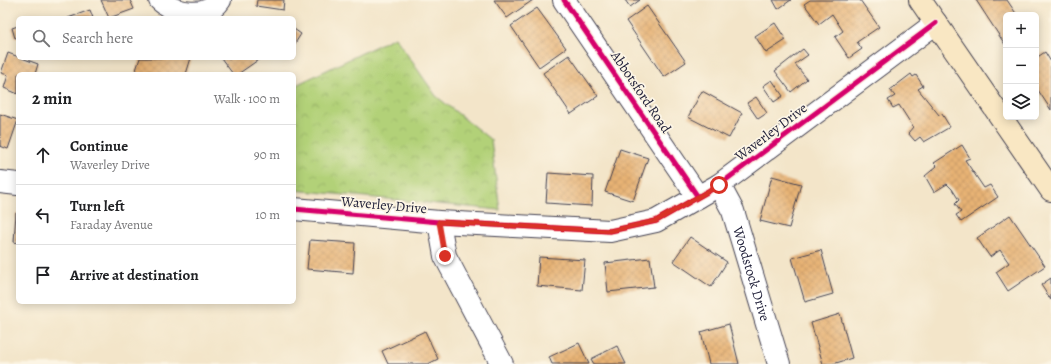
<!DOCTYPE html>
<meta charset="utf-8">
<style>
:root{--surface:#fff;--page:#f2f2f2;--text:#202124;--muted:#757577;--line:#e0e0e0}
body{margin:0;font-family:Alegreya,serif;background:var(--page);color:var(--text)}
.controls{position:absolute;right:12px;top:12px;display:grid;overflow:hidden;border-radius:6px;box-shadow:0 2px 10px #0003}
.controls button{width:36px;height:36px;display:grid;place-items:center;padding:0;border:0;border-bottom:1px solid var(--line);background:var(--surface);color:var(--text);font:20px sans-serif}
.stop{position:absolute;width:12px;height:12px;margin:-9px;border:3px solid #d93025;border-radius:50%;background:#fff}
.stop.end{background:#d93025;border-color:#fff;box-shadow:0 1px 4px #0008}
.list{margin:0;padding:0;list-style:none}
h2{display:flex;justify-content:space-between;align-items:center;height:52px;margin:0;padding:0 16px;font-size:17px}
h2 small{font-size:13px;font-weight:400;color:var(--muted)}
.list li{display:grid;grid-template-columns:26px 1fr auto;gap:12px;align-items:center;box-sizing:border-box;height:60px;padding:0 16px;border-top:1px solid var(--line)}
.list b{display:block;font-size:15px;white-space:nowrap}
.list p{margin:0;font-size:13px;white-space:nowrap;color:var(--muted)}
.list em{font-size:13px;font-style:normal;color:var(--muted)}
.icon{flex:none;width:22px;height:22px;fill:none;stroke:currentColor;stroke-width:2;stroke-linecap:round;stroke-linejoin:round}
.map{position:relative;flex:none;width:1051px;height:364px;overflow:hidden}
.search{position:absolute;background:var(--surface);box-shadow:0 2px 10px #0003;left:16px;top:16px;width:280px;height:44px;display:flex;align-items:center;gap:10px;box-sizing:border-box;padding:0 14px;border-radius:6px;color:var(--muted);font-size:15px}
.panel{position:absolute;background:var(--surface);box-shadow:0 2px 10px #0003;left:16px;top:72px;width:280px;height:232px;border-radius:6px}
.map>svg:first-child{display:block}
</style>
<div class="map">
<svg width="1051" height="364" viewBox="0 0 1051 364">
<defs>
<pattern id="park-crowns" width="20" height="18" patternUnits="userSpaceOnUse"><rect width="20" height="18" fill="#b2d178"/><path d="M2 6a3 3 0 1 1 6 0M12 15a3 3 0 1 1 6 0" fill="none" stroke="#99b369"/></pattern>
<pattern id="building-cross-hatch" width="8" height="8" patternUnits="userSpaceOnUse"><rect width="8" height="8" fill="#e7b275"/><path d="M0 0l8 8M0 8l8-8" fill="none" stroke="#c69966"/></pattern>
</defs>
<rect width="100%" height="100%" fill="#fcf5e5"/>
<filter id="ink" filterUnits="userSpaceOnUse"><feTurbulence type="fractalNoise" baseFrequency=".025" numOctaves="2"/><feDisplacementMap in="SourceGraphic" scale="8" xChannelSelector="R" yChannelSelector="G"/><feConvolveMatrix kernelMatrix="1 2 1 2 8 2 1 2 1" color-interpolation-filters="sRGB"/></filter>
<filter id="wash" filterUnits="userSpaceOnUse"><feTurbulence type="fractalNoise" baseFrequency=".012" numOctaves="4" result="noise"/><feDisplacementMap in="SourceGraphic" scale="16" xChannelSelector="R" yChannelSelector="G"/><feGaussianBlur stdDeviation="0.9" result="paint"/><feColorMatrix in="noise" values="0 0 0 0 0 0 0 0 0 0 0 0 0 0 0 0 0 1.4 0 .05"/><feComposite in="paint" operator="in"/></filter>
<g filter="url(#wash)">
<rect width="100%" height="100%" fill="#f3e5c9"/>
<path fill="url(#park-crowns)" stroke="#6a7a5a" d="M395,37L436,96L491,140L500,210L294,190V86Z"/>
<g id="blocks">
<path fill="url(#building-cross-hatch)" d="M101,0H130L134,9L109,18Z
M257,0H284L283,10L256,6Z
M494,0H533L507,18Z
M625,0H640L630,7Z
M773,0H791L778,9Z
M810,0H860L879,27L857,42L862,49L849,58L835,37L843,31L832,14L819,24L804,4Z
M976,0H1007L1017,15H1006V46Z
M647,6L686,62L664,77L626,21Z
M537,8L566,48L539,67L511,26Z
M90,10L93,18H68Z
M775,23L786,40L766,53L755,36Z
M18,26V37L15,38L12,28Z
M294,29L301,34L294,45Z
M803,49L808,55L795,64L807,79L791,92L775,71Z
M1045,52L1051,62V110L1036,87V58Z
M8,53L38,64L35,74H18V94L4,88L8,75L1,73Z
M569,55L598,96L571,114L543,73Z
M140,58H191L186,74H139L135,73Z
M221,58H261L238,74H233Z
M911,74L913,77L916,75L923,86L918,89L939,115L942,114L950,127L924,142L920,137L915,141L908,133L913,127L899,105L893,108L888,100L895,96L890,90Z
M772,80L783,96L774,102L763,86Z
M702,91L742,113L729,138L688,117Z
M756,97L767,113L758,119L747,103Z
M0,114L18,120L8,149L0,146Z
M962,145L970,158L965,160L984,188L990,185L998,197L961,222L956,215L961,212L955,204L959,200L952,189L947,184L934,192L925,176L937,166L934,163Z
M620,149L648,158L633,201L605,192Z
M548,173L593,176L592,206L546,203Z
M772,176L801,184L789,228L760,221Z
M16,213H18V243L14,242Z
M1010,215L1045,266L1008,291L996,272L1009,263L1000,250L990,257L977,238Z
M690,237L727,262L711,287L673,261Z
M310,240L355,243L353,273L307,269Z
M821,250L833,294L805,302L792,258Z
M539,257L585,260L582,290L537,286Z
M650,258L654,287L608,292L605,263Z
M1051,278V300L1041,285Z
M840,314L852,358L833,364H823L811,323Z
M729,324L739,364H709L701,332Z
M425,331L438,359L428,364H388L382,351Z
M579,343L589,364H552L549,357Z
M617,346L626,364H594L591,359Z"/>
</g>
</g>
<g filter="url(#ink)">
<use href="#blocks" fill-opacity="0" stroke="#413f50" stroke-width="1"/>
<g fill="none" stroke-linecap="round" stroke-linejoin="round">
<defs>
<g id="street">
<path d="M160,0C175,14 207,20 220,0"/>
<path d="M564,0L698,197"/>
<path d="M0,182L18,184"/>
<path id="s1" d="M719,185L733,211L779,364"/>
<path d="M294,209L439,222L610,231L656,221L719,185L936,23"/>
<path d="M439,222L445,256L502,364"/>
</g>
<path id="secondary" d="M920,0L1051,190"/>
</defs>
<use href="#street" stroke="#413f50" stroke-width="24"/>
<use href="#secondary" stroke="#413f50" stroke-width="24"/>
<use href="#street" stroke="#fff" stroke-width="22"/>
<use href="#secondary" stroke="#f9e7c3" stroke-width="22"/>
<defs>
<path id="cycleway" d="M564,0L698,197
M294,209L439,222L610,231L656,221L719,185L936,23"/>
</defs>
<use href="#cycleway" stroke="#fcf5e5" stroke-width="8"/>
<use href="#cycleway" stroke="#d6006c" stroke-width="5"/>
</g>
</g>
<g fill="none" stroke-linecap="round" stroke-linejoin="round" filter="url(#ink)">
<path stroke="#d93025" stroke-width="5" d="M445,256L439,222L610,231L656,221L719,185"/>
</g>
<g text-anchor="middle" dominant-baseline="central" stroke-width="3.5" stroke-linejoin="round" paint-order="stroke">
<g font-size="14" fill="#22223b" stroke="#fcf5e5">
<text transform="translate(641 92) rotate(56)">Abbotsford Road</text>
<text transform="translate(771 132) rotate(-37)">Waverley Drive</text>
<text transform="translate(384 205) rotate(5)">Waverley Drive</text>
<text stroke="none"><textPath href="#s1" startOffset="95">Woodstock Drive</textPath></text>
</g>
</g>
</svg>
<div class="controls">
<button>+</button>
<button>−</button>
<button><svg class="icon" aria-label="layers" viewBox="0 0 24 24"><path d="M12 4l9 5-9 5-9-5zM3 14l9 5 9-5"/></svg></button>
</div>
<div class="stop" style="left:719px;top:185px"></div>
<div class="stop end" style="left:445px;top:256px"></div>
<div class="search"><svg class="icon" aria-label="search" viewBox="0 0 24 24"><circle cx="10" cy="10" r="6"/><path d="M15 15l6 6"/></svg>Search here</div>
<section class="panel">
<h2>2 min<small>Walk · 100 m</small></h2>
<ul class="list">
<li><svg class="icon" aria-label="ahead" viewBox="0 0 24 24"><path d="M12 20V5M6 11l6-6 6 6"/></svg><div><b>Continue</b><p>Waverley Drive</p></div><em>90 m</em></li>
<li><svg class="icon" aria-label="left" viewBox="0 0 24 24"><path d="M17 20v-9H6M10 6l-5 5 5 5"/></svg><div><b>Turn left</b><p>Faraday Avenue</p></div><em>10 m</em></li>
<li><svg class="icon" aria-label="arrive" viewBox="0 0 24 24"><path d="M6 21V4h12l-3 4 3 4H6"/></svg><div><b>Arrive at destination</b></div></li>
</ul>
</section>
</div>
